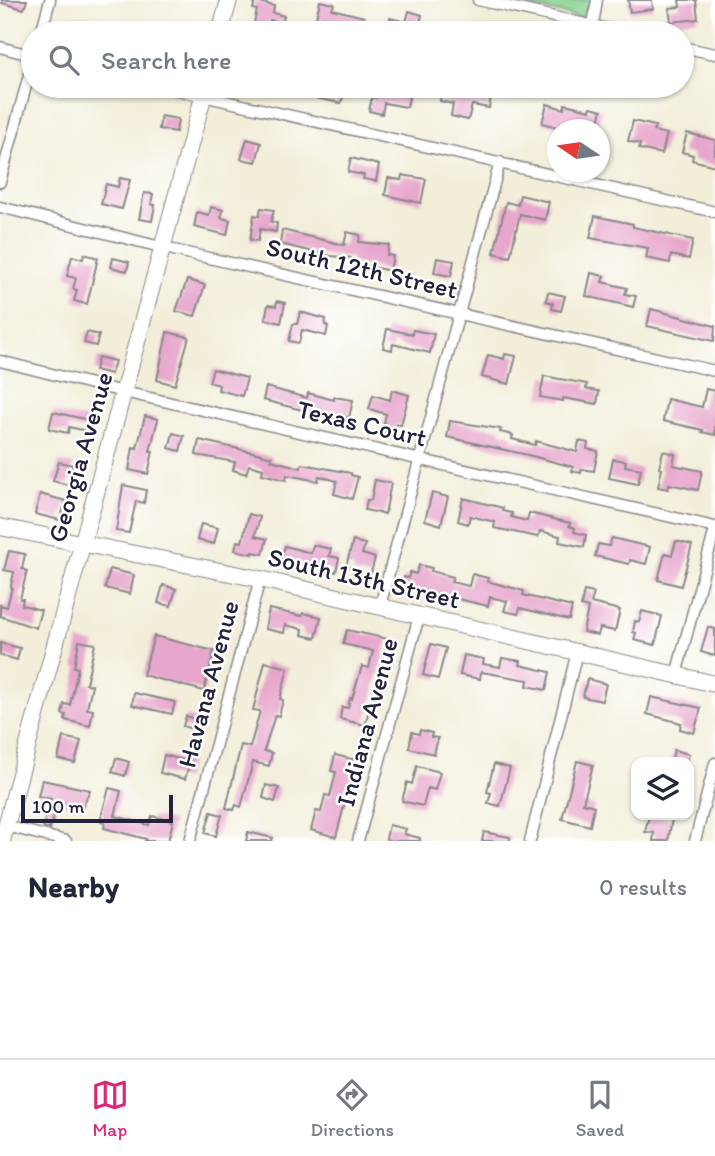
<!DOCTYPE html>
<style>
:root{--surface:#fff;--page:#f6f6f7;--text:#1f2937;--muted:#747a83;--line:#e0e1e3;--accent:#db2777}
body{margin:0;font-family:Itim,sans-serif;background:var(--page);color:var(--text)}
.controls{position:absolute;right:21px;bottom:21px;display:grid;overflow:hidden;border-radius:14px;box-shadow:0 2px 5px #0004}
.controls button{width:63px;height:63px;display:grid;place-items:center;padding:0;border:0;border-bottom:2px solid var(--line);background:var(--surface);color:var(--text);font:35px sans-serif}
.compass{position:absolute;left:547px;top:119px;width:63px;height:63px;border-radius:50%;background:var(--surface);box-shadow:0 2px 5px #0004;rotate:283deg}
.scale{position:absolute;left:21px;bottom:18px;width:152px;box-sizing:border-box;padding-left:7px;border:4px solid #22223b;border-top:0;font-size:19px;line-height:24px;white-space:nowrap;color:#22223b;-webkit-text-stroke:5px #fff;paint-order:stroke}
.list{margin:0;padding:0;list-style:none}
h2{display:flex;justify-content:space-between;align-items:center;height:91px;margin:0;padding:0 28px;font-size:30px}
h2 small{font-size:23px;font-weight:400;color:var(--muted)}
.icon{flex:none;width:38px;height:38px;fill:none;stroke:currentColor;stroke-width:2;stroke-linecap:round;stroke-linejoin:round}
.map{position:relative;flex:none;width:715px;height:841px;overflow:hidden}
.search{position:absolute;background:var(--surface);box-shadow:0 2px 5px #0004;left:21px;right:21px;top:21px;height:77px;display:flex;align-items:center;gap:18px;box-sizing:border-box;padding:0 24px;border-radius:38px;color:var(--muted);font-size:26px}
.sheet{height:217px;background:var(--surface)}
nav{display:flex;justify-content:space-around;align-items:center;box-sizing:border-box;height:98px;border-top:2px solid var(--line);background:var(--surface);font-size:19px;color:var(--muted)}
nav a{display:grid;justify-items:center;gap:4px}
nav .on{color:var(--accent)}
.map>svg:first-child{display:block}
</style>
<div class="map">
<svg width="715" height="841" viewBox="0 0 715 841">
<rect width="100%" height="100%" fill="#fff"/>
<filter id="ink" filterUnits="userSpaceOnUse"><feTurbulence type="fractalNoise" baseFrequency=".0143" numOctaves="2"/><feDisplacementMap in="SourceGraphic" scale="14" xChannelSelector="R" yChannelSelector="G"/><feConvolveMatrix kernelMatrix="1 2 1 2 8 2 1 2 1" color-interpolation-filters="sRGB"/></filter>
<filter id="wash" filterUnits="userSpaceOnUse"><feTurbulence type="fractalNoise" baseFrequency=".00686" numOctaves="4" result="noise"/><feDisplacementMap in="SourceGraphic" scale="28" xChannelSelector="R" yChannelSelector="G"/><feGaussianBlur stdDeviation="1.57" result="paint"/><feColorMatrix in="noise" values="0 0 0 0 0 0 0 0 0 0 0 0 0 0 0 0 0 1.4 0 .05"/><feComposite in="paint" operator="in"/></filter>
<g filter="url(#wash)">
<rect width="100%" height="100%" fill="#f2eed9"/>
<path fill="#85d08d" stroke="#547964" stroke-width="2" d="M499,0H591L590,11L581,18Z"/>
<g id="blocks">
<path fill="#e7a6cc" d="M2,0H27L24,9L2,3Z
M628,0H652L653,9L630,12Z
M679,0H696L698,19L671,22L669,8L680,7Z
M255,1L274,6L273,13L284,16L282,23L270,20L267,30L253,27L257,10L253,9Z
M320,1L334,4L332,9L364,17L360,33L336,28V31L321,27L323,20L316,19Z
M409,11L422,15L417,33H387L390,18L406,22Z
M273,86H346L341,103L273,90Z
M379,86H390L389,89L410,93L407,107L384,103L382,114L369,111L372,97L376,98Z
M443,86H475V88L492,91L489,108L472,105L468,120L451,116L453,104L440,101Z
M547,104L564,109L565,104L590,110L591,107L602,110L597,130H582L561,124L560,128L542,123Z
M161,116L178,119L176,132L159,129Z
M633,121L655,126L653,131L667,134L662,154L639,149L640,144L628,141Z
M687,133L715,140V166L692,160L693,155L682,152Z
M247,139L261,143L256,162L241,159Z
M351,158L379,165L376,181L363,179L364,175L348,172Z
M402,175L426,179L421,203L385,195L388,178L401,180Z
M120,178L130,180L122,209L101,204L106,184L118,187Z
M144,193L153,194L151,204L155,205L152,221L139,219Z
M520,195L549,202L545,220L520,214L510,257L494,253L506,202L518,205Z
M211,207L223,210L221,218L230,220L227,235L194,227L197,212L209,215Z
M261,208L274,210L271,222L277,223L276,232L260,229L258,241L250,240L254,215L259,216Z
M595,216L633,224V227L693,240L689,259L671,255L670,263L646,258L648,248L590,238Z
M282,230L344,245L347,232L360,235L359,242L389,245L387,255L393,256L390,271L350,262L351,258L331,256L280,244Z
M84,254L98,258L87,304L74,301L77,290L73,289L76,278L67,276L72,256L83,259Z
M113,258L129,262L127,271L111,267Z
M437,258L454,261L451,276L434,273Z
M591,273L604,276L602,282L627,288L625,294L636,296L633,307L586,296Z
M187,280L205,285L195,316L176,311Z
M548,292L565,296L561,311L552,309L553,303L546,301Z
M277,301L285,303L281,323L265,319L268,305L276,306Z
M651,309L715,326L714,341L647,326Z
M300,312L326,319L325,325L328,326L326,336L302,330L299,343L289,341L293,324H297Z
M387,329L412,334L413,330L434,334L430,353L393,344L392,350L383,348Z
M87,332L99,335L96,346L84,343Z
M167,332L189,337L175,385L157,380Z
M505,354L516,356L509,384L482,377L488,355L504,359Z
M98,357L115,361L111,374L95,370Z
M213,369L247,378L242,396L218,390L219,385L209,382Z
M544,376L587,384L586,389L599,391L597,404L563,398V401L540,397Z
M266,387L307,398L308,393L334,400V397L353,400L349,418L338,415L337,419L263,400Z
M706,389L715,391V435L702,432L703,430L663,421L667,399L702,407Z
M392,390L409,395L401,425L396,424L393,435L382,432L386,414L369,409L373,395L390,400Z
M53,412L89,420L87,431L69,427L68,433L49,429Z
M145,416L158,419L150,451H153L148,474L129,470L133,447L137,448Z
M450,421L501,429L500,432L513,435L512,439L535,445L536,441L577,452L579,441L588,443L587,449L598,451L594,471L582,469L581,473L572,471L573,467L532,456L447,437Z
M173,433L184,436L180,451L169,448Z
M199,440L261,454L272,457L271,460L301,468L302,464L351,473V475L358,477L352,499L334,494L337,481L319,476L318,481L287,475L286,480L262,474L263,469L249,465L246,474L233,470L235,462L196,455Z
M663,451L675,454L673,465L702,471L698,490L669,484L668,489L658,487L662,469L659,468Z
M613,459L626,461L625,466L641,469L638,484L609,478Z
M59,462L73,465L68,485L53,481Z
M375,480L391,483L385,514L365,510L367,500H371Z
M123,485L146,490L144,503L136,501L129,533L116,531Z
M432,493L448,497L441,525L425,520Z
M40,494L66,501L60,520L35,514Z
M463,498L503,508L502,511L512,513L511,517L527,521L529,513L570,523L569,526L575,528L574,532L586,535L584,547L559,542L560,536L540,531L538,537L494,528L495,522L470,516L468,524L458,521Z
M249,514L260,517L255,536L267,539L263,554L253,552V554L235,550L237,541L242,542Z
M201,524L218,528L214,544L197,540Z
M612,538L650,547L646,564L630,560L629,564L595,556L598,544L609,546Z
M353,541L365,544L362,554L375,558L370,576L353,572L354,568L346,566Z
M676,541L692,545L681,586L658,580L665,553L672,555Z
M313,545L331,549L329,556L339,558L336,572L281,559L285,546L311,553Z
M9,551L25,554L22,569L27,571L20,599H23L22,605L41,610L36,628L0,616V605L7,607L12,587L11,586L14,572L4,570Z
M419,565L432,568L431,571L453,577L451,582L469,586L472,574L488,578L487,581L524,591L523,595L572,607L569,620L520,608L518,614L504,611L507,601L490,597L488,606L402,586L404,577L408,578L410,572L416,574Z
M110,569L134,575L130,594L105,588Z
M163,585L176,589L171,606L158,603Z
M584,591L594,593L591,603L620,610L615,631L600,628L598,635L583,632L588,608L581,606Z
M269,609L302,616L303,613L321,617L316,638L302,635L303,629L285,625L284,633L265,629Z
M642,611L662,616L655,645L634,640L636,633L633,632L635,621L639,622Z
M708,627L715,629V656L701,652Z
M347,630L388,639L365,725L340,719L342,707L348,708L350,698L352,699L362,666L369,668L373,651L343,644Z
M154,636L214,651L204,691L143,675Z
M79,641L95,644L86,684L92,685L87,709L93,710L90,726L65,720L66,715L62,714L64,704L70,705L78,668L74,667Z
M0,643L20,648L17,660L0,655Z
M431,644L446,648L438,679L423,675Z
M464,655L484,659L483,664L500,667L502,658L521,661L520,665L550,672L546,690L527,686L528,680L481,672L480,679L460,675Z
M265,662L288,668L280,699L283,700L279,716L275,715L264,751L272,753L269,766L253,762L241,807L236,805L234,810L226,808L241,745L250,747L260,711L253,710Z
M587,679L606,684L602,701L583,697Z
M134,693L175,702L172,714L132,705Z
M651,697L701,708L694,733L680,729L681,723L647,714Z
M186,716L202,721L199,731L183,726Z
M420,730L432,733L431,737L438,738L434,754L409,748L412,732L419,734Z
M63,737L81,741L75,763L58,759Z
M674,750L689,754L687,762H671Z
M164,755L190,762L185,779L160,773Z
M335,755L356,760L336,837L311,830L316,811L321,812L325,795L330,796L336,772L331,771Z
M116,758L129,762L125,776L112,772Z
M577,761L593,765L583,803L594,806L590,826L562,819Z
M494,764L510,768L500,806L488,803L491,793L487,792Z
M417,766L440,772L435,790L428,788L423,806L402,801L407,782L412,784Z
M42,780L90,790L82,808L58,802L50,829L43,827L51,799L38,796Z
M266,785L279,788L275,802L263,798Z
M109,788L121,791L115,816L149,825L152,816L173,821L168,841H145L146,839L104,828L105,822L100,821Z
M211,812L222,815L216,836L205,833Z
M649,815L672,819L668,841H653L654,833L645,832Z
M389,825L406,829L404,834L420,838V841H390L386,839Z
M248,832L273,838L272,841H246Z
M484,832L510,837V841H482Z"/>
</g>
</g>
<g filter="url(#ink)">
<use href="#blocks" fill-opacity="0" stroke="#8a888a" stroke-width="2"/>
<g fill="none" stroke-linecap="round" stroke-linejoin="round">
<defs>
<path id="street" d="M478,0L626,33
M593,25L597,0
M41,33L50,0
M0,47L33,56
M682,47L715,54
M159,86L715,212
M0,182L33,60
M0,207L173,250L715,371
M0,361L115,390L715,527
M380,606L500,162
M676,675L715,529
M6,826L66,841
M190,841L260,579
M358,841L419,616
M530,841L577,652
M695,841L715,763"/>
<path id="secondary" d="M220,33L229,0
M0,527L260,579L715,684
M2,841L206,86"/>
</defs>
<use href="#street" stroke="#8a888a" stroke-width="13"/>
<use href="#secondary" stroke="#8a888a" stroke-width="18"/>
<use href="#street" stroke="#fff" stroke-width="10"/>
<use href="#secondary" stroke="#fff" stroke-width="16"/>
</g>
</g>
<g text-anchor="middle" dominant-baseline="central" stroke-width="5" stroke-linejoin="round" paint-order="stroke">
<g font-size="26" fill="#22223b" stroke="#fff">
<text transform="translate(362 268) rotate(13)">South 12th Street</text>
<text transform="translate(362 423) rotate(13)">Texas Court</text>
<text transform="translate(80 457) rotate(-74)">Georgia Avenue</text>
<text transform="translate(364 578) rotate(13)">South 13th Street</text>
<text transform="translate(208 684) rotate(-75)">Havana Avenue</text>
<text transform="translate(367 722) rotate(-75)">Indiana Avenue</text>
</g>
</g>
</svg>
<div class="controls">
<button><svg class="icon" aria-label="layers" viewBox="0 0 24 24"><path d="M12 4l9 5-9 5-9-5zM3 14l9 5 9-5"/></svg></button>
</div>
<svg class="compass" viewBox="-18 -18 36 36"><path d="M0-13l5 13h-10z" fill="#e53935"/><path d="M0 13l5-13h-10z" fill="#747a83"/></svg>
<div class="scale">100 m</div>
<div class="search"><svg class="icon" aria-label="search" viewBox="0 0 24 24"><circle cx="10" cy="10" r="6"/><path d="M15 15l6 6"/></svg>Search here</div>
</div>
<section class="sheet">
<h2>Nearby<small>0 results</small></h2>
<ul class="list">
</ul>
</section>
<nav>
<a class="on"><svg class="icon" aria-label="map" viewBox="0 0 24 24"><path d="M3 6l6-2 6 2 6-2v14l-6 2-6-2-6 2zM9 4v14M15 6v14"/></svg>Map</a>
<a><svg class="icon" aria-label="directions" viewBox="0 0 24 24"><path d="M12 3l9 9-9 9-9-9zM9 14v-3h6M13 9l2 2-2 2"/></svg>Directions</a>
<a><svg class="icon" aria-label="saved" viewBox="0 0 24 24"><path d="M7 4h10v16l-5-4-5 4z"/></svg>Saved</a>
</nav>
